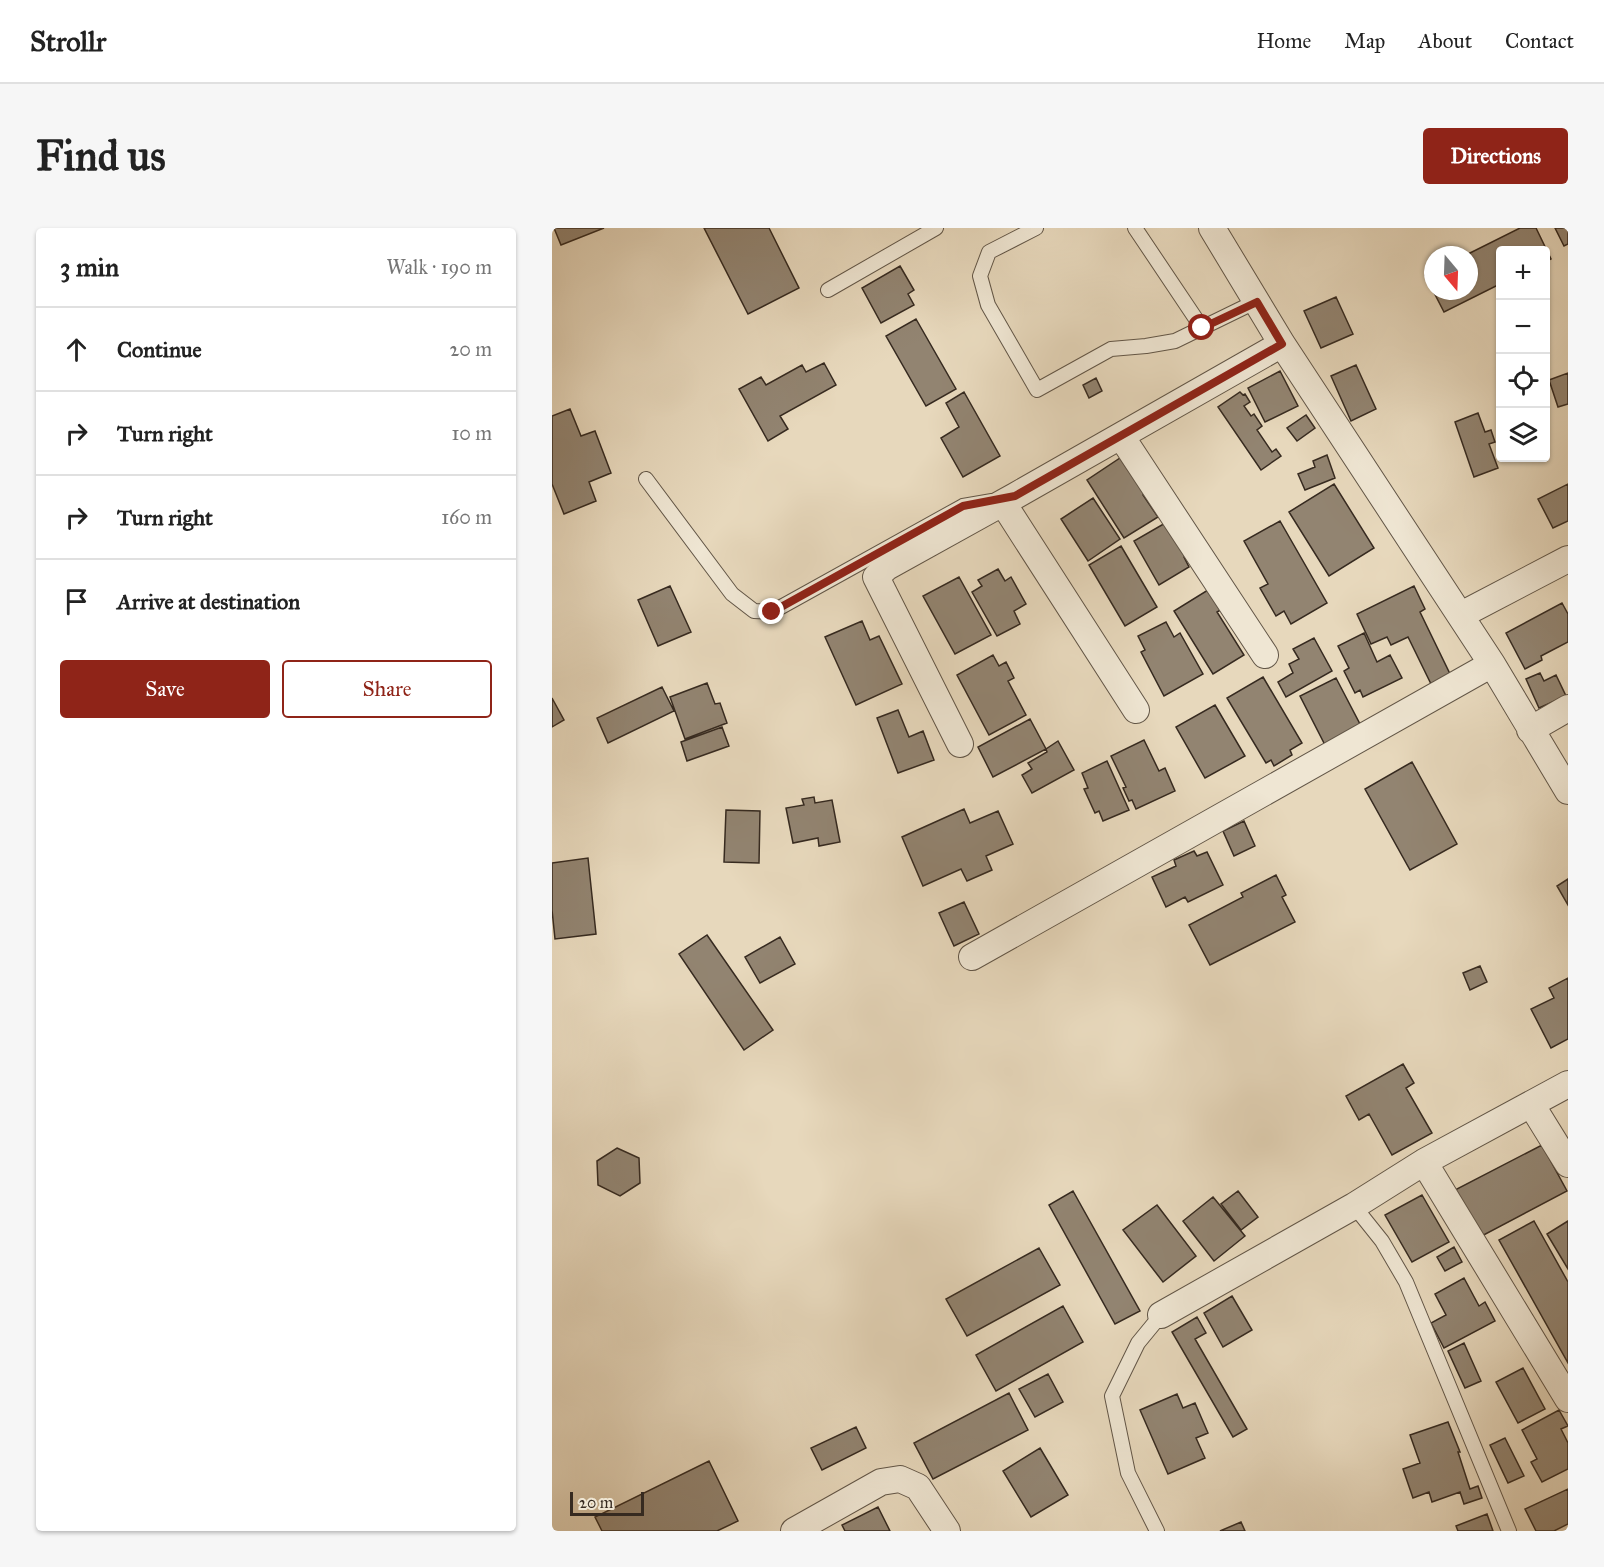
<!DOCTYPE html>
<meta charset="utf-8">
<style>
:root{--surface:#fff;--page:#f6f6f6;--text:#222;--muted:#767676;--line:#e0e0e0;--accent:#8f2418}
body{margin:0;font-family:"IM FELL Great Primer",serif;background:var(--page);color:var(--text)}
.controls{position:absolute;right:18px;top:18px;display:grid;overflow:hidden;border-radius:6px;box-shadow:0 2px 4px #0004}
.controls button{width:54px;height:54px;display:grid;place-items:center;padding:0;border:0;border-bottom:2px solid var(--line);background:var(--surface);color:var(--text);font:30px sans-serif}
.compass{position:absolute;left:872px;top:18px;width:54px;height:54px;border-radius:50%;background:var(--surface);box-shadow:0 2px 4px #0004;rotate:161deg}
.scale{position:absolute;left:18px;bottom:15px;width:74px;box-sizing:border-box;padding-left:6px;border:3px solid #362a20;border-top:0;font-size:16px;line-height:21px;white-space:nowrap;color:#362a20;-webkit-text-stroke:4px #efe6d3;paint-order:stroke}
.stop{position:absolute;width:18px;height:18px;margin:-14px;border:4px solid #8f2418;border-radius:50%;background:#fff}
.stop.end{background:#8f2418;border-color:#fff;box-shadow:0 2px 6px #0008}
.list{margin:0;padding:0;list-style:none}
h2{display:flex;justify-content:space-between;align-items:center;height:78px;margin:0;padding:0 24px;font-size:26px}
h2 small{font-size:20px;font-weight:400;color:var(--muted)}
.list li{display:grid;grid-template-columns:39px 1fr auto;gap:18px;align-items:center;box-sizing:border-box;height:84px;padding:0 24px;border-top:2px solid var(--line)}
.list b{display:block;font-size:22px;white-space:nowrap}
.list em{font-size:20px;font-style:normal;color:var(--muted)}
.actions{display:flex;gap:12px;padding:18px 24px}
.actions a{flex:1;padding:14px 0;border:2px solid var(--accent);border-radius:6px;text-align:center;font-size:21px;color:var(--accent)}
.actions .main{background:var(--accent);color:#fff}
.icon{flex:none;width:33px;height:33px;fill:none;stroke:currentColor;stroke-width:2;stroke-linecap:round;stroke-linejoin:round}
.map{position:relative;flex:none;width:1016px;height:1303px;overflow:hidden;border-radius:6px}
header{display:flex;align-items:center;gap:36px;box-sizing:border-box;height:84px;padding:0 30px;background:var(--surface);border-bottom:2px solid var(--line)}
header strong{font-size:28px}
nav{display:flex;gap:33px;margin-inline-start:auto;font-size:21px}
.intro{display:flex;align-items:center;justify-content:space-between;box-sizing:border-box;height:144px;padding:0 36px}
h1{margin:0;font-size:42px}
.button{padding:15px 27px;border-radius:6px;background:var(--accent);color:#fff;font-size:21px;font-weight:700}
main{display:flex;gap:36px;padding:0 36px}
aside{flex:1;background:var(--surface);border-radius:6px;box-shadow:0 2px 4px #0004}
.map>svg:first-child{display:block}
</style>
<header>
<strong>Strollr</strong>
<nav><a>Home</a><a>Map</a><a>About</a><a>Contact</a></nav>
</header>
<div class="intro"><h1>Find us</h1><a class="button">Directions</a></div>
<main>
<aside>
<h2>3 min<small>Walk · 190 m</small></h2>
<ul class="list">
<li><svg class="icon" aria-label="ahead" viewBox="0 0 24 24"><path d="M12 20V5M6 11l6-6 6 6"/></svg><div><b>Continue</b></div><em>20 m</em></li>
<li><svg class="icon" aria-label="right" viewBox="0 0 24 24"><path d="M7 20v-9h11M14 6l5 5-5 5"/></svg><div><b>Turn right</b></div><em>10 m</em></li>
<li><svg class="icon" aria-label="right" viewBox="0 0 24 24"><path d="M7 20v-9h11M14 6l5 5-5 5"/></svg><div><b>Turn right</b></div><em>160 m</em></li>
<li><svg class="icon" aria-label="arrive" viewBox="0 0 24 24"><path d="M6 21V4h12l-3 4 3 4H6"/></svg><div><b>Arrive at destination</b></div></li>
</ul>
<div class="actions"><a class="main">Save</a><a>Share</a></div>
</aside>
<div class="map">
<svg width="1016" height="1303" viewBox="0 0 1016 1303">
<rect width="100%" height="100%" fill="#e7d8bc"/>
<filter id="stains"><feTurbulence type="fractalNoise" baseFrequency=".00333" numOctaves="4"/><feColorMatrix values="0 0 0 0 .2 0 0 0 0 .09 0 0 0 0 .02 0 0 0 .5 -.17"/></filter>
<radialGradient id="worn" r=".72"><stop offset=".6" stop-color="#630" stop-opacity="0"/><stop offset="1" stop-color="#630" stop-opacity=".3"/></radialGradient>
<path fill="#928471" stroke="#362a20" stroke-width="1.5" d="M2,0H52L9,17Z
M152,0H217L247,60L196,86Z
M968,0H984L999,31L993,34V22H948V56L892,84L873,47L881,43V63H917V27H914Z
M1003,0H1016V16L1012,18Z
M348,38L362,62L356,66L362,77L329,95L310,60Z
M784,69L801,106L769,120L752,83Z
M364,91L404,161L374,178L334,108Z
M272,135L284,157L228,188L236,201L216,213L187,161L209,149L214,157L250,137L254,144Z
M804,137L824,181L799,193L779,148Z
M728,143L746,178L713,194L696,160Z
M1016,145V176L1006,179L997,152Z
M544,150L550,163L537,170L531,157Z
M412,164L448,228L411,249L389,210L407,199L394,175Z
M688,164L691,167L693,166L698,174L692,178L699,188L702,186L710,198L705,202L720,224L724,221L729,228L709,242L666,179Z
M18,181L29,208L43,203L59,245L37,254L44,273L12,286L0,256V188Z
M926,185L933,204L939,202L943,214L937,216L946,240L922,249L903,194Z
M754,187L763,200L745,213L735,200Z
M775,227L783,250L753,262L746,246L763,239L761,233Z
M568,230L576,242L582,239L598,262L591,267L606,289L572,310L535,252Z
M782,256L822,320L777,348L737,284Z
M1016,256V293L1001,300L986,271Z
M541,270L568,311L536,333L509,291Z
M728,293L775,375L739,396L732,383L724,388L708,360L716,356L692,313Z
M615,294L640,325L632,329L637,339L607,357L582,313Z
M569,318L605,379L573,398L537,337Z
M446,341L453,353L459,349L474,376L462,383L468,396L445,408L420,364L430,358L426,352Z
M407,349L439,407L403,426L371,368Z
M664,357L677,377L665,384L692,427L661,446L622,383Z
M118,358L139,404L106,418L86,372Z
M862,358L873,381L868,384L899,448L880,458L856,409L839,417L835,409L819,416L805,386Z
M1010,375L1016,386V414L989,428L990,432L973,441L954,405Z
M310,393L318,412L327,408L350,456L304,477L273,409Z
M614,394L622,409L628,405L651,446L612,468L589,424L593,422L586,408Z
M812,405L825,434L838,427L850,450L811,469L808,462L803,465L792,443L797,440L786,418Z
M762,410L780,443L734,469L726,454L741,445L737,436L747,431L741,421Z
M441,427L447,438L454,434L462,450L456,453L474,487L437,507L405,447Z
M988,445L992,453L1004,447L1014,468L987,480L974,451Z
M711,449L750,515L738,522L740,527L722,538L719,532L714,535L675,470Z
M784,450L809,498L773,517L748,468Z
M155,455L163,476L168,475L175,495L133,511L118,469Z
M110,459L122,483L56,515L45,490Z
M0,470L12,492L0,499Z
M663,477L693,528L653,550L624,499Z
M346,482L357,509L371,503L382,532L346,545L325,490Z
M478,491L494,521L441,549L426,519Z
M170,499L177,518L135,533L129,514Z
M592,512L607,543L613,540L623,563L584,581L580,572L577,573L571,560L574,559L559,528Z
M506,513L522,542L480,565L470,547L480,541L476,535L495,524L494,521Z
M555,533L577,582L551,593L547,583L543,585L532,561L536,560L530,545Z
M860,534L905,616L858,642L813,561Z
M262,569L263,575L280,572L288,614L267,618L266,610L241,615L234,580L252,577L250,571Z
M412,581L418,595L446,583L461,616L434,628L440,642L415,653L409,641L371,658L350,609Z
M174,582L208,583L207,635L172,634Z
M692,593L703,618L682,628L671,603Z
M642,623L645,628L655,624L671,657L636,674L633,669L614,679L600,649L624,638L622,632Z
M36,630L44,706L3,711L0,682V635Z
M724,647L734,667L730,669L743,694L658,737L637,697L691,669L689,665Z
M1016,651V677L1005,658Z
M412,674L427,706L402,718L387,685Z
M155,707L221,802L192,822L127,726Z
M228,709L243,736L208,755L193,729Z
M928,738L935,754L918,762L911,745Z
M1016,750V811L999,820L979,781L1002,770L997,760Z
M851,836L862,855L854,860L880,905L840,927L817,886L807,892L794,868Z
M990,917L1015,963L926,1010L901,963Z
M65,920L87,930L88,955L68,968L46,957L45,933Z
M521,963L588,1083L563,1096L497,977Z
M686,963L706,989L689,1002L669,976Z
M870,967L897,1014L860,1034L833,987Z
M661,969L693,1008L662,1033L631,993Z
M605,977L644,1028L611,1054L571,1002Z
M982,993L1016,1054V1135L947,1012Z
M1016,993V1041L995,1006Z
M902,1019L910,1034L893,1043L885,1029Z
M487,1020L508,1057L415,1108L394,1071Z
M912,1050L927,1078L933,1074L943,1093L892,1120L879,1095L894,1087L883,1066Z
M680,1068L700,1102L671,1119L652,1085Z
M511,1078L531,1114L444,1163L424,1127Z
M645,1089L654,1105L643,1111L695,1201L681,1209L620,1104Z
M912,1115L929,1153L913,1160L896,1123Z
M971,1140L993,1181L966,1195L944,1154Z
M496,1146L511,1174L483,1189L467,1161Z
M457,1165L476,1202L381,1251L362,1215Z
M625,1166L631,1180L643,1175L656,1205L644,1210L653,1230L616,1246L588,1182Z
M1007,1182L1016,1198L1009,1201L1016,1215V1241L990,1254L979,1234L985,1231L970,1202Z
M896,1194L908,1224H906L918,1261L926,1258L930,1270L912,1276L908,1264L880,1274L877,1264L861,1270L851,1241L868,1235L858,1207Z
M304,1199L314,1220L270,1242L259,1220Z
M953,1210L972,1248L956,1255L938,1217Z
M488,1220L516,1267L479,1289L451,1243Z
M157,1233L186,1293L165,1303H50L43,1289Z
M1016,1261V1296L1002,1303H984L973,1281Z
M326,1279L338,1303H293L290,1297Z
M935,1286L941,1303H906L904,1298Z
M689,1294L693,1303H668Z"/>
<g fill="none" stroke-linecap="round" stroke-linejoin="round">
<defs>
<path id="lane" d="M484,0L437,24L428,48L436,77L485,162L559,121L594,118L623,113L705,73
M583,0L650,100
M276,62L384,0
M94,251L180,366L202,383L220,384L411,278L440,273
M802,978L830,1013L854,1054L957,1303
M605,1303L576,1245L560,1168L586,1115L609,1087"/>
<path id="street" d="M660,0L730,116L940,436L1016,563
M569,208L713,427
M451,275L584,482
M909,387L1016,331
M978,502L1016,480
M408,516L324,349L335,339L463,268L730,116
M420,729L940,436
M979,876L1016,936
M872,934L1016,1171
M609,1087L802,978L872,934L1016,856
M242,1303L329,1254L348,1251L366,1259L395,1303"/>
</defs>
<use href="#lane" stroke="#625647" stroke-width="16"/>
<use href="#street" stroke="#625647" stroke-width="28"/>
<use href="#lane" stroke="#efe6d3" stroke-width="14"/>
<use href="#street" stroke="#efe6d3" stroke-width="26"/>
</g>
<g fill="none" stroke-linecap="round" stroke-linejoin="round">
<path stroke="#8f2418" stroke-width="8" d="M220,384L411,278L463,268L730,116L705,74L650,100"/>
</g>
<rect width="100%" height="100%" filter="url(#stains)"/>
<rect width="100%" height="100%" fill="url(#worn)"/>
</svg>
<div class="controls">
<button>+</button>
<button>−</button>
<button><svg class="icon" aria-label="locate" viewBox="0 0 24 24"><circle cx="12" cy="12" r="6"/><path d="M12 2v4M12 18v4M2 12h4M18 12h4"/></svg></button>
<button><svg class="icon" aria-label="layers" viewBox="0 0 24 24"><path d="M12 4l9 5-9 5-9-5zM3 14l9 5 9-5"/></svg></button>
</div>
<svg class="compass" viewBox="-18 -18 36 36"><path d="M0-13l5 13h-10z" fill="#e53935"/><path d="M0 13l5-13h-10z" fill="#767676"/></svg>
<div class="scale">20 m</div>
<div class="stop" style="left:650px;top:100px"></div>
<div class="stop end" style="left:220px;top:384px"></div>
</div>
</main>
